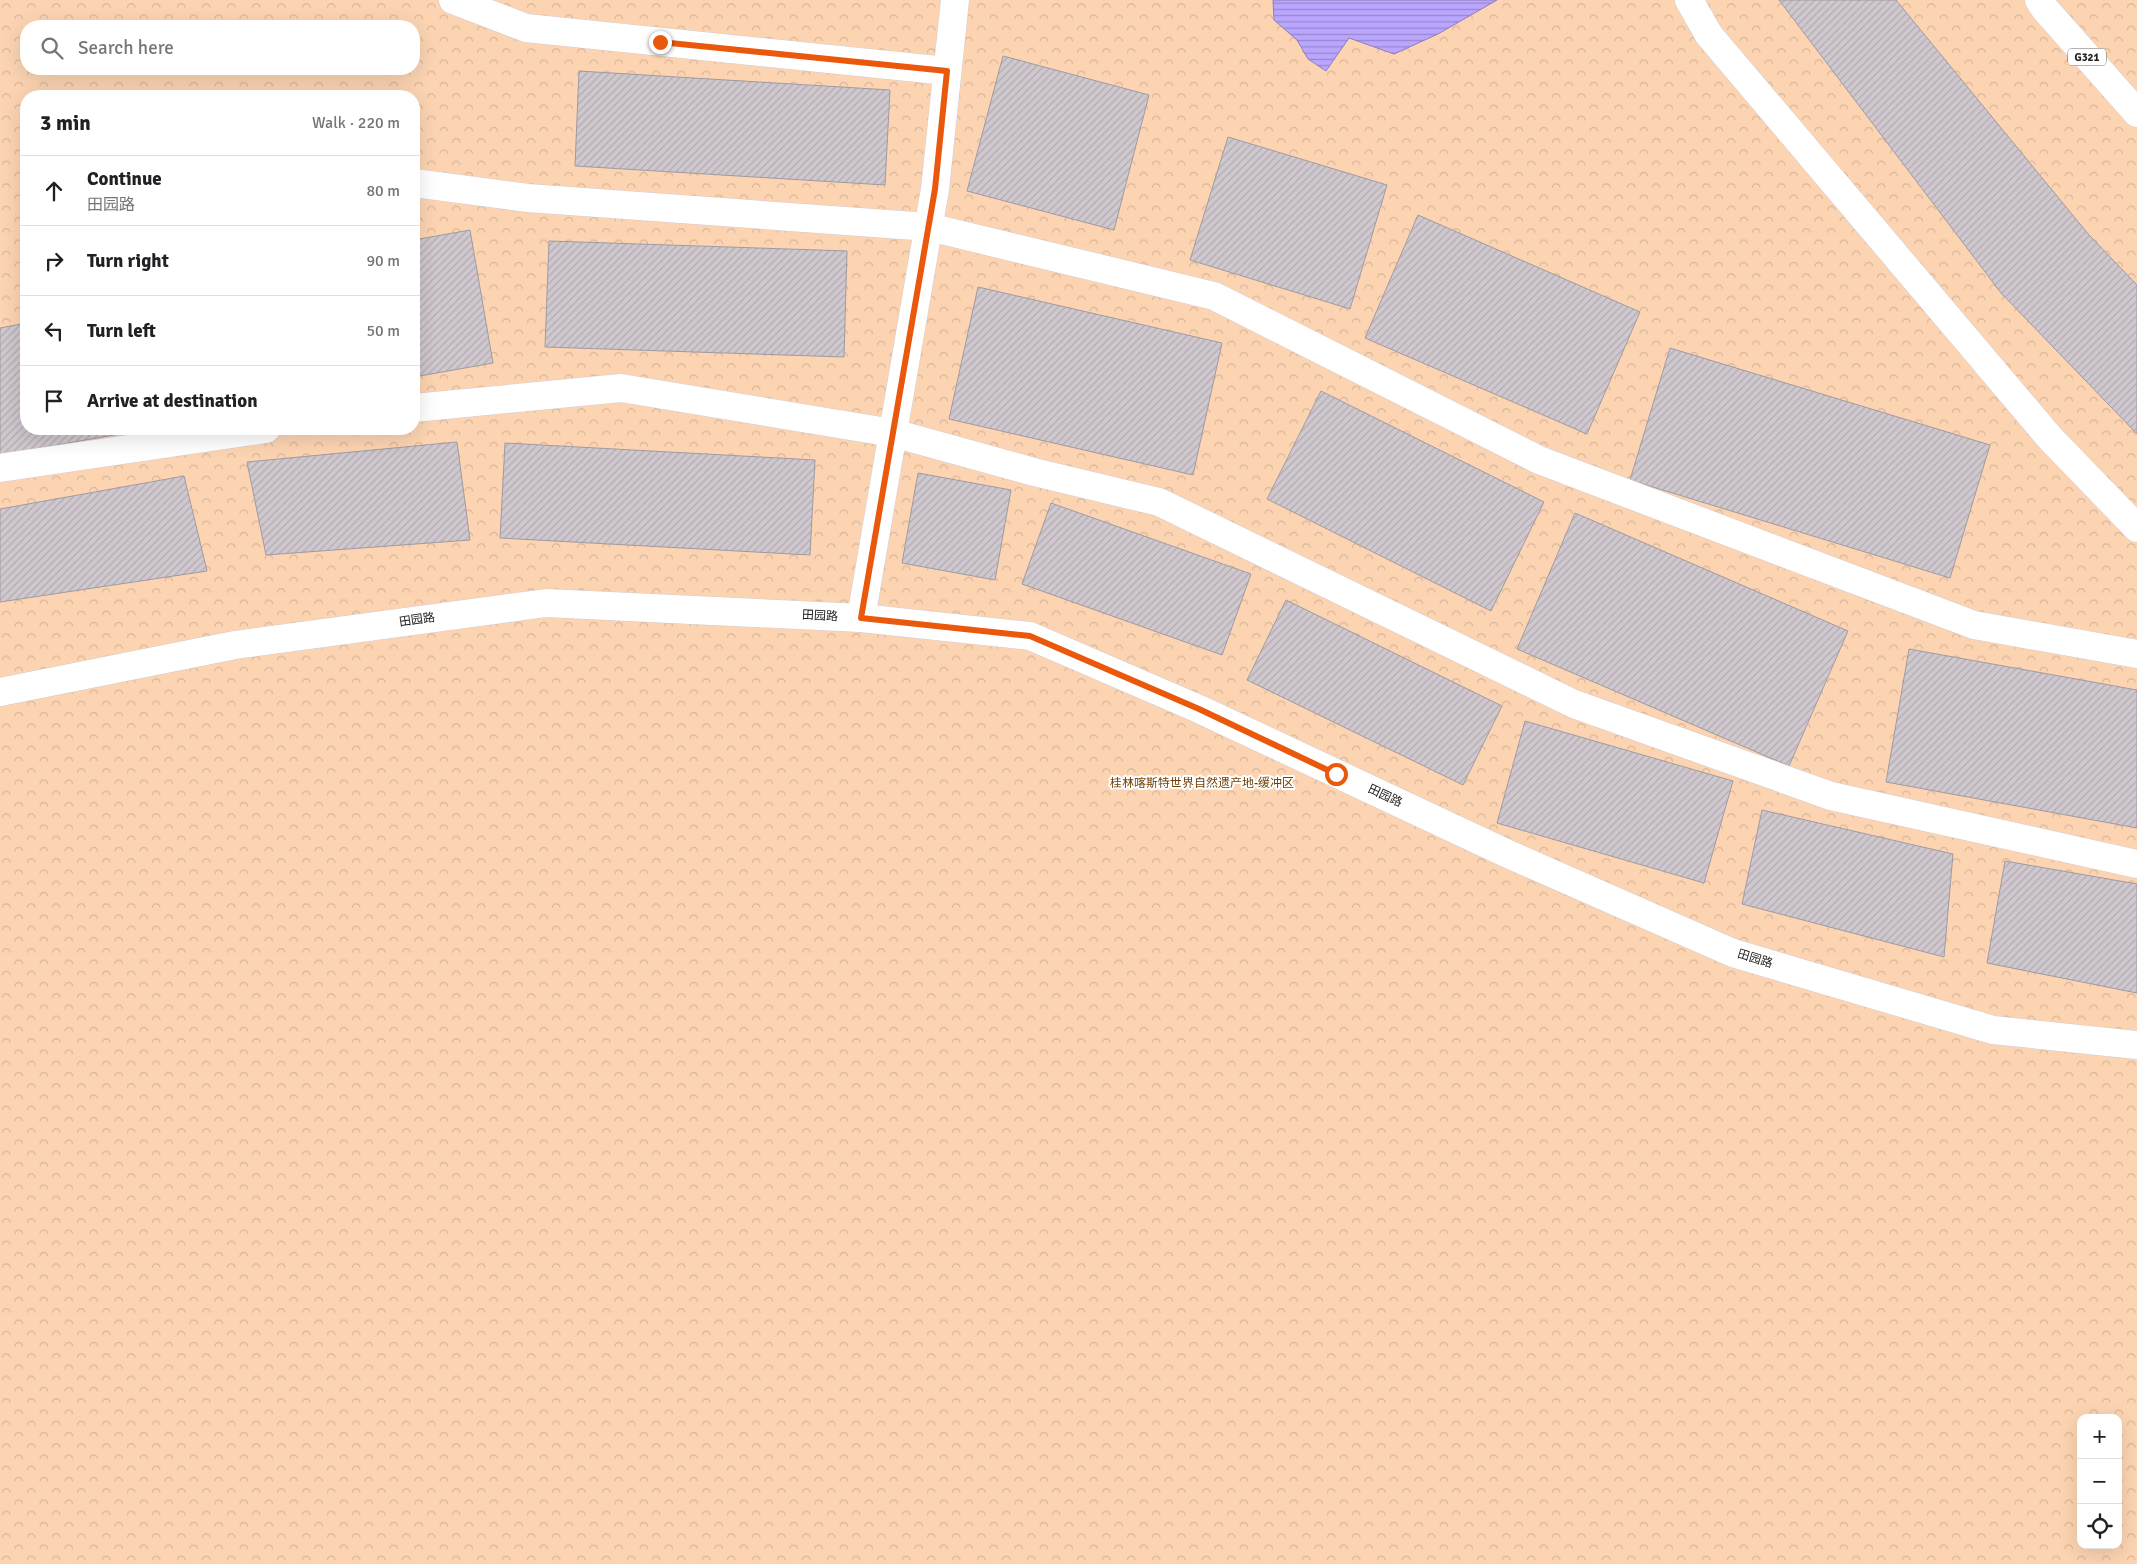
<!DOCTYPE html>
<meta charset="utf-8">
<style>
:root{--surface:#fff;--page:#f6f6f6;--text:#202124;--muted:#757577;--line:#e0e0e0}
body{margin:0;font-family:Signika,"Noto Sans SC",sans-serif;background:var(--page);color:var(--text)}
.controls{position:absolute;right:15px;bottom:15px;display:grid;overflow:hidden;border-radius:10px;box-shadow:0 5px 20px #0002}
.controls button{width:45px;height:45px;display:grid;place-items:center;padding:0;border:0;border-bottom:1px solid var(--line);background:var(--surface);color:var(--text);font:25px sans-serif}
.stop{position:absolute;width:15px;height:15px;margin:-11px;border:4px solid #ea580c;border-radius:50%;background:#fff}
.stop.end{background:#ea580c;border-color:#fff;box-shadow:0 1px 5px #0008}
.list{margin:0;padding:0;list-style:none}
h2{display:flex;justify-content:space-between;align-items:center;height:65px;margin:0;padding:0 20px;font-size:21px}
h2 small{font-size:16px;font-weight:400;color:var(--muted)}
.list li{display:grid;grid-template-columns:32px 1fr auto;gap:15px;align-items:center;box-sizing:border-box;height:70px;padding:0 20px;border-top:1px solid var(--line)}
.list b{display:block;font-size:19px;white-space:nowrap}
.list p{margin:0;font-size:16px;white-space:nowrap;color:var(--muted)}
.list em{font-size:16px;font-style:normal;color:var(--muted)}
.icon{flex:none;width:28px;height:28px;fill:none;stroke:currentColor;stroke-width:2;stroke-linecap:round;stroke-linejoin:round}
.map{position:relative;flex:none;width:2137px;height:1564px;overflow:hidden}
.search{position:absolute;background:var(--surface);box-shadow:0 5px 20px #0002;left:20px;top:20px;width:400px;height:55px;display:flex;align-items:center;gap:12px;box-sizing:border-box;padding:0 18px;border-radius:20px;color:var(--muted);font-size:19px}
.panel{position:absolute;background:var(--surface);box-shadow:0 5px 20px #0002;left:20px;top:90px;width:400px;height:345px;border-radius:20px}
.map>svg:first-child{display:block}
</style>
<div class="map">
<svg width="2137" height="1564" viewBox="0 0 2137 1564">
<defs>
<pattern id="forest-crowns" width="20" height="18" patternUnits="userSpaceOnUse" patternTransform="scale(1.25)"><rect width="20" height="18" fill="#fcd4b2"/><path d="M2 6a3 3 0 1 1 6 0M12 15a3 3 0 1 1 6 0" fill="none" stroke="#d8b699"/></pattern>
<pattern id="water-rules" width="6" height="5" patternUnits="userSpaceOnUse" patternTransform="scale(1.25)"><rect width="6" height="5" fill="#baa6fe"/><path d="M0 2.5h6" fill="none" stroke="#9787cd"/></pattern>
<pattern id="building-hatch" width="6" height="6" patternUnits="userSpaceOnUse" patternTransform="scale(1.25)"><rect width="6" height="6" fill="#cfc8cf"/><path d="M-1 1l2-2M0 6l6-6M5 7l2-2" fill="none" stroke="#b2acb1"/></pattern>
</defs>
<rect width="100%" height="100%" fill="#fef6f8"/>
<path fill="url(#forest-crowns)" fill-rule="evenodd" d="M0,0H2137V1564H0ZM26,26H414V69H26ZM26,96H414V429H26ZM2081,1418H2118V1545H2081Z"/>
<path fill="url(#water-rules)" stroke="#8d7ebc" d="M1273,0H1497L1438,34L1394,54L1349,38L1326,71L1308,59L1297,40L1274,20Z"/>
<path fill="url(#building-hatch)" stroke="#a09aa0" d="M1779,0H1896L2089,235L2137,285V434L2001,293Z
M1003,56L1149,95L1114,230L967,191Z
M579,71L890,90L885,185L575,166Z
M1228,137L1387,185L1350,309L1190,260Z
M1418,215L1640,312L1587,434L1365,338Z
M470,230L493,363L414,377V240Z
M549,241L847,251L844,357L545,347Z
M978,287L1222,343L1193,475L949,419Z
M26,323V429H148L0,455V328Z
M1670,348L1990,445L1950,578L1630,480Z
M1321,391L1544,502L1491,611L1267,499Z
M457,442L470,540L266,555L247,462Z
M505,443L815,460L810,555L500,538Z
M918,473L1011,490L995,580L902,563Z
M184,476L207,571L0,602V509Z
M1051,503L1251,574L1222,655L1022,584Z
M1575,513L1848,631L1789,766L1517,649Z
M1286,600L1502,706L1463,785L1247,680Z
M1909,649L2137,690V828L1886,782Z
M1525,721L1733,781L1704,883L1497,823Z
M1762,810L1953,854L1944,957L1742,904Z
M2005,861L2137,884V993L1987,963Z"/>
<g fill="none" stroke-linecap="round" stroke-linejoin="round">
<defs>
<path id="minor" d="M453,0L526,28L947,71
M1689,0L1709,35L2050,438L2137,528
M414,183L528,198L929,227L1214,296L1539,460L1974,625L2137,654
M414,408L621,388L893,433L1034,472L1159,502L1574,704L1831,796L2137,864
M0,468L266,429
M861,618L935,189L955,0"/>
<path id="tertiary" d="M0,692L235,645L546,603L861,618L1030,636L1199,709L1508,854L1733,953L1993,1030L2137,1045"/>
<path id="trunk" d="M2039,0L2045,9L2137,113"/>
</defs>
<use href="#minor" stroke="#d6cccf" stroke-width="29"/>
<use href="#tertiary" stroke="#d6cccf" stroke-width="29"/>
<use href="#trunk" stroke="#d6cccf" stroke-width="29"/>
<use href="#minor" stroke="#fff" stroke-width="28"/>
<use href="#tertiary" stroke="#fff" stroke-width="28"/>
<use href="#trunk" stroke="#fff" stroke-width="28"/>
</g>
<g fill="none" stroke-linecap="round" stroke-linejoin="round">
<path stroke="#ea580c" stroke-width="6" d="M660,42L947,71L935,189L861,618L1030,636L1199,709L1336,774"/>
</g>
<g text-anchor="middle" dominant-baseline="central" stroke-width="4" stroke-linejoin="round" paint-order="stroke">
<rect fill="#fff" stroke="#666464" stroke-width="1" x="2068" y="48.5" width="38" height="17" rx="4"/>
<g font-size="11" font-weight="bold" fill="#242122">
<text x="2087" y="57">G321</text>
</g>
<g font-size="12" fill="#242122" stroke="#fff">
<text transform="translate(820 616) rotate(3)">田园路</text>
<text transform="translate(417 620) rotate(-8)">田园路</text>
<text transform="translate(1385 796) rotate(25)">田园路</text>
<text transform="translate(1755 959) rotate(17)">田园路</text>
</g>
<g font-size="12" fill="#714008" stroke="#fff">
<text x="1202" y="783">桂林喀斯特世界自然遗产地-缓冲区</text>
</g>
</g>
</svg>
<div class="controls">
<button>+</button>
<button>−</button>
<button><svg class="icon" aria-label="locate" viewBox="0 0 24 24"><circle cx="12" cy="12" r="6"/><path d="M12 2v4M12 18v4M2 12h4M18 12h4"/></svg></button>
</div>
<div class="stop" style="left:1336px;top:774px"></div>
<div class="stop end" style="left:660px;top:42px"></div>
<div class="search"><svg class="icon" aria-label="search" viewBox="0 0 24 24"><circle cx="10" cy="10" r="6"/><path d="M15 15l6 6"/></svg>Search here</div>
<section class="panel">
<h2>3 min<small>Walk · 220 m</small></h2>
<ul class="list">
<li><svg class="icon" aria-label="ahead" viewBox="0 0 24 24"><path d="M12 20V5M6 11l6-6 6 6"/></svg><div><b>Continue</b><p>田园路</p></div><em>80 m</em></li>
<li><svg class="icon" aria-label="right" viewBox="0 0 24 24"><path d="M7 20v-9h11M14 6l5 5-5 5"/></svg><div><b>Turn right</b></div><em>90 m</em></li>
<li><svg class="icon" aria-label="left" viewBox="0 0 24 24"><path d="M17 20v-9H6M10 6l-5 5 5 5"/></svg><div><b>Turn left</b></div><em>50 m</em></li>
<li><svg class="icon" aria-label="arrive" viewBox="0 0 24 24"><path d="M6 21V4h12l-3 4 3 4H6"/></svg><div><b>Arrive at destination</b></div></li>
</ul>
</section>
</div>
